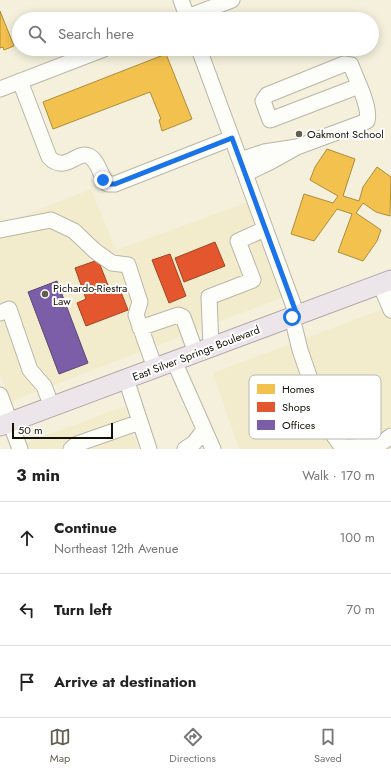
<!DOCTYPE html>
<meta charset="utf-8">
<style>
:root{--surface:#fff;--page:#f2f2f2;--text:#222;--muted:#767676;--line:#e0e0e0;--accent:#625f50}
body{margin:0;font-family:Jost,sans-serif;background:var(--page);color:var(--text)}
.scale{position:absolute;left:12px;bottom:10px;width:101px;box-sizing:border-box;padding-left:4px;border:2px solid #141105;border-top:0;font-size:11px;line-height:14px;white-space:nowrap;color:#141105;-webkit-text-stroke:3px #fff;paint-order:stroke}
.stop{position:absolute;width:12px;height:12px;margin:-9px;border:3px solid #1a73e8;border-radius:50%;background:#fff}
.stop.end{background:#1a73e8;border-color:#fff;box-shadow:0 1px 4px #0008}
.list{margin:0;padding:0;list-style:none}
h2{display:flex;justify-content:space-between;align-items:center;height:52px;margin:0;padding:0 16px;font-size:17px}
h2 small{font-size:13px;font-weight:400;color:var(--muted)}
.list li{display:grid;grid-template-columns:26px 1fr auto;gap:12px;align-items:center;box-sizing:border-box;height:72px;padding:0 16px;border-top:1px solid var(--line)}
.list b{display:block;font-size:15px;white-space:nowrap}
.list p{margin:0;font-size:13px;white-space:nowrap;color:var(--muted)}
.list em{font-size:13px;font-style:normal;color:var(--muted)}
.icon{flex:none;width:22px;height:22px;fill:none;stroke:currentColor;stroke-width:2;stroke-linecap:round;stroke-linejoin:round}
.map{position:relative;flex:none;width:391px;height:449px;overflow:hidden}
.search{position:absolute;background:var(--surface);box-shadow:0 2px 10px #0003;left:12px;right:12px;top:12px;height:44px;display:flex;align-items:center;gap:10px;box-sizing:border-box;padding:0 14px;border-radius:22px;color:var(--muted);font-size:15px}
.sheet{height:268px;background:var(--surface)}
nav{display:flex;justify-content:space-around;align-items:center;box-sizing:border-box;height:56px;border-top:1px solid var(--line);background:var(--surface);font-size:11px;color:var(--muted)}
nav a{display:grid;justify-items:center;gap:2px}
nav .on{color:var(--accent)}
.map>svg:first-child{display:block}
</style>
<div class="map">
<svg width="391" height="449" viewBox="0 0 391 449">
<rect width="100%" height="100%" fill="#f4f0dc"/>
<path fill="#f3eccc" d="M91,189L116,250L248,202L283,297L10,402L0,374V225Z
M391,306V449H239L213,373Z
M125,406L139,449H28L26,443Z"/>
<path fill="#f2c14e" stroke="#af8c38" d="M0,11L14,46L4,50L3,47L0,48Z
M166,54L192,119L162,131L159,120L161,119L150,92L53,129L43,102Z
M327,149L355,159L343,196L359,201L363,187L377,167L391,177L390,216L376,212L363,203L356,213L381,230L377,241L363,261L338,252L352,214L337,209L314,241L291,234L304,194L333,203L338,196L310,180L315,167Z"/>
<path fill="#e4572e" stroke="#a64222" d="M215,242L225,266L184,282L175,258Z
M170,254L186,296L169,303L152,260Z
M98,260L110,290L119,287L128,310L86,326L77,303L86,299L75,268Z"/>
<path fill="#7b5ea7" stroke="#5c4776" d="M57,281L88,363L59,374L28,292Z"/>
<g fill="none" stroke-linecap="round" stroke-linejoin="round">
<defs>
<path id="minor" d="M181,0L188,19
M182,19L232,0
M199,49L297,315
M20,81L49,157C65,174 77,150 89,156C99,161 100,177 108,184H115L232,138
M0,89L104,49
M297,147L367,121C371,107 356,79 351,65L344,64L267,95L263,101L270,120L359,86
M240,160L264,152L297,147L270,162L245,174
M0,230L51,220L74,231L95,251L112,263L128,265L140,302L136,315L155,368
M380,284L391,310
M0,313L9,309L30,370L44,386L52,407
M292,317L300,350L326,425L342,447L377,446L391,436
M140,328L178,315L183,317L196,353
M211,347L209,297L253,280L238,241L265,229
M174,361L213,449
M126,379L149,449
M0,395L20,449
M71,449L77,444L140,422
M185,449L194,443L204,430"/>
<path id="major" d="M0,426L391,280"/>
</defs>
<use href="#minor" stroke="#b9b6a6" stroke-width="17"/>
<use href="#major" stroke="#aca1a6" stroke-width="21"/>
<use href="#minor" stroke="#fdfdfa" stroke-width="15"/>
<use href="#major" stroke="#ece6eb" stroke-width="19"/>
</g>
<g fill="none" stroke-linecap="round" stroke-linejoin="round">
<path stroke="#1a73e8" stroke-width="5" d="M103,180L108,184H115L232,138L297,315L292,317"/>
</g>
<g fill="#625f50" stroke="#fff" stroke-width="1.5">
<circle cx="299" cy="134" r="4"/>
<circle cx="45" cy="294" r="4"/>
</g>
<g text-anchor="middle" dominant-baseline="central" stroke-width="4" stroke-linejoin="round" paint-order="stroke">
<g font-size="11" fill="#141105" stroke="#fff" text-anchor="start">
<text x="307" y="134">Oakmont School</text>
<text x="53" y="288">Pichardo-Riestra<tspan x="53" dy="13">Law</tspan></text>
</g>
<g font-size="11" fill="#141105" stroke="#fff">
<text transform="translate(196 353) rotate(-21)">East Silver Springs Boulevard</text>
</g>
</g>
<rect x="249" y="375" width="132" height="64" rx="6" fill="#fff" stroke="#b8b8b4" stroke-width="1"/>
<rect x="257" y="384" width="18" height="10" fill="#f2c14e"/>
<rect x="257" y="402" width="18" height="10" fill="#e4572e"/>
<rect x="257" y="420" width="18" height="10" fill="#7b5ea7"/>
<g font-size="11" fill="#141105">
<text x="282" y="393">Homes</text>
<text x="282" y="411">Shops</text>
<text x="282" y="429">Offices</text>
</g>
</svg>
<div class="scale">50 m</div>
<div class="stop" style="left:292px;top:317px"></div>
<div class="stop end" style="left:103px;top:180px"></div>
<div class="search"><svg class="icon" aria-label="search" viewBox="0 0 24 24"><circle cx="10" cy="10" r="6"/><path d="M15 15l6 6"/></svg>Search here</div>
</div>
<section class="sheet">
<h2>3 min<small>Walk · 170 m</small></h2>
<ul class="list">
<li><svg class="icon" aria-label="ahead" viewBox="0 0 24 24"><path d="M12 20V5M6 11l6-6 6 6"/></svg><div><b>Continue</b><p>Northeast 12th Avenue</p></div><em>100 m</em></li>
<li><svg class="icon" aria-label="left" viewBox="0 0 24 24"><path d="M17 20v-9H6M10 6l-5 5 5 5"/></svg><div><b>Turn left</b></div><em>70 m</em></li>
<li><svg class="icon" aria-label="arrive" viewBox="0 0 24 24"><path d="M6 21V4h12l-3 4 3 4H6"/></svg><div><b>Arrive at destination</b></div></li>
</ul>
</section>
<nav>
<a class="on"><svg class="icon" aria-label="map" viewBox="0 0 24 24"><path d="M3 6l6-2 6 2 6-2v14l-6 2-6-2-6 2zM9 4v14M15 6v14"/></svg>Map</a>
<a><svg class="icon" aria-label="directions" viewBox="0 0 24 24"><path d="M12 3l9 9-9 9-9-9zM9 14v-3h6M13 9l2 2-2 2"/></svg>Directions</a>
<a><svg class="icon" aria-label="saved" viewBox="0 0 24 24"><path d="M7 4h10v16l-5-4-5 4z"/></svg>Saved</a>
</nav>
